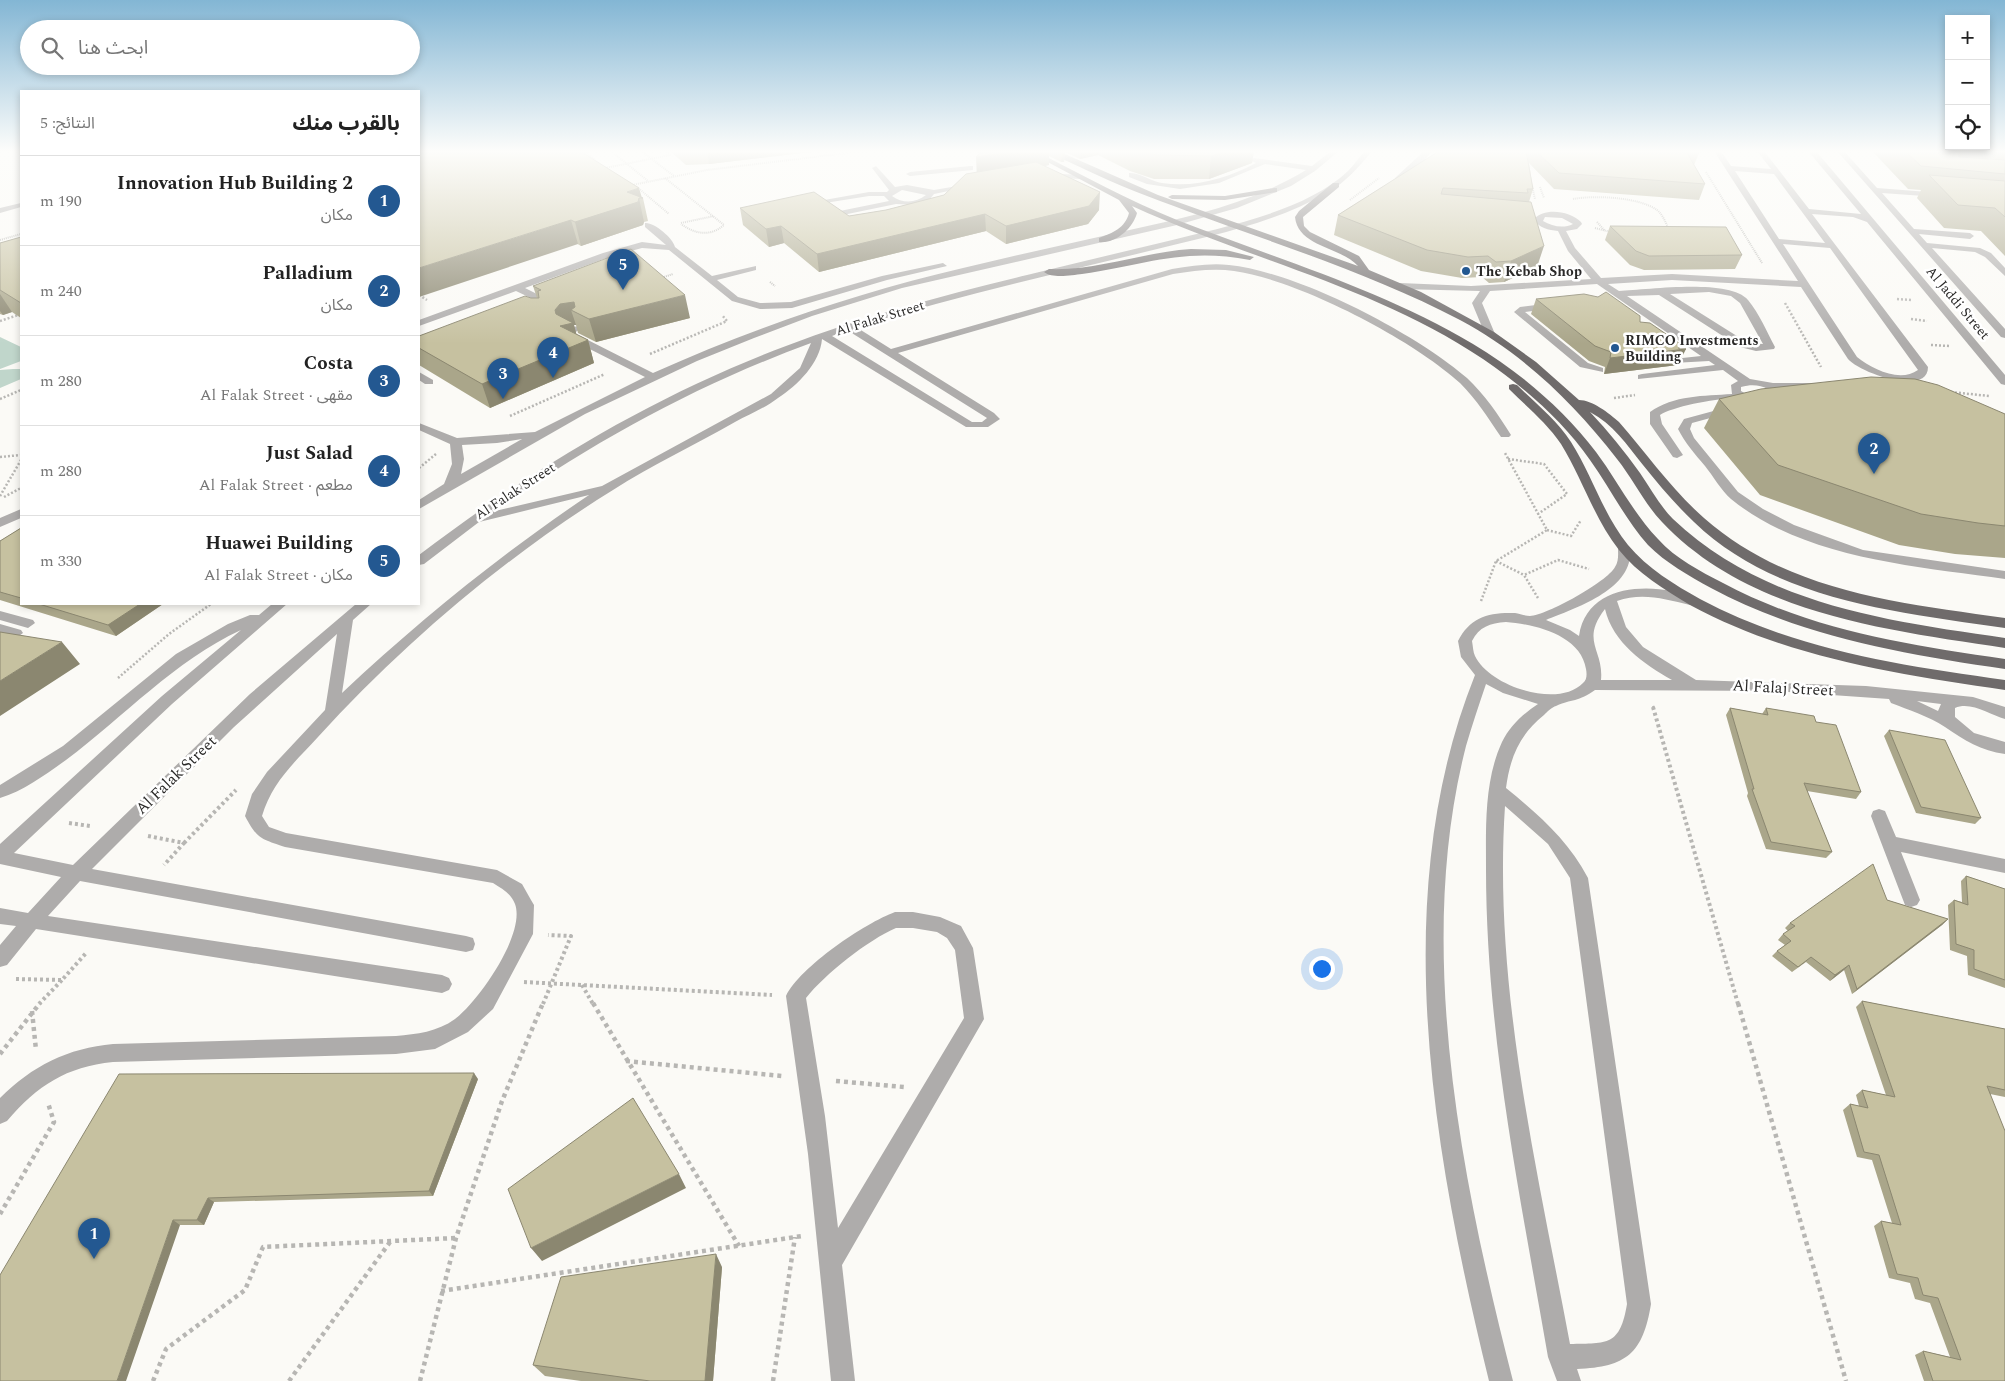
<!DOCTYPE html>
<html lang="ar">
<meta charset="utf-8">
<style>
:root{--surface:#fff;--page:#f2f2f2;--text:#222;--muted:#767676;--line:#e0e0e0;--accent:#235891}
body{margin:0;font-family:Spectral,"Noto Sans Arabic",serif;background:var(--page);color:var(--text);direction:rtl}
.controls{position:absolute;right:15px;top:15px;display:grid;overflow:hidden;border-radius:0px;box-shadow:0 2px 8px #0003}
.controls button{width:45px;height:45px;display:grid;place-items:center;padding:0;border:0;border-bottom:1px solid var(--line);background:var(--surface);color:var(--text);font:25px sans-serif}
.you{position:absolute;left:1321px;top:968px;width:18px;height:18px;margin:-12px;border:4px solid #fff;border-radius:50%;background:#1a73e8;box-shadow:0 0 0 8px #1a73e833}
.badge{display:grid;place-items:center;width:32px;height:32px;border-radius:50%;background:var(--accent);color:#fff;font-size:16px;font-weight:700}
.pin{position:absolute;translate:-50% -41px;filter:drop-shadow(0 1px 2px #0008)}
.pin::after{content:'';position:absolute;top:26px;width:18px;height:15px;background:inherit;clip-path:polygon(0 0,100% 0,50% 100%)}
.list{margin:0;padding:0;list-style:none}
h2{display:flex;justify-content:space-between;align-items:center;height:65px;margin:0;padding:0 20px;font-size:21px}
h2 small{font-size:16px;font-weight:400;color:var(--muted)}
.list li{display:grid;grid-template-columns:32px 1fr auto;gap:15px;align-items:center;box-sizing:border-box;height:90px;padding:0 20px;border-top:1px solid var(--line)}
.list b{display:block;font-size:19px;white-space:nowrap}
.list p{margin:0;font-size:16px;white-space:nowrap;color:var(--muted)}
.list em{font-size:16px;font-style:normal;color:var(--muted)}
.icon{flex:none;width:28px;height:28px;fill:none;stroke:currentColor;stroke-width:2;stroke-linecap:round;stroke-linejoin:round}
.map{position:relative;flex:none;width:2005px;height:1381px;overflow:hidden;direction:ltr}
.search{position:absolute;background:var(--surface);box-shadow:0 2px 8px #0003;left:20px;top:20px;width:400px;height:55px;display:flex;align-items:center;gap:12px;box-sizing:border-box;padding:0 18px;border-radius:28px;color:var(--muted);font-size:19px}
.panel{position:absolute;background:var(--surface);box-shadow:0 2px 8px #0003;left:20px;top:90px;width:400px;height:515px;border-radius:0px;direction:rtl}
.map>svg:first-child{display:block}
</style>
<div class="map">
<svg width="2005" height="1381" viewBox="0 0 2005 1381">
<rect width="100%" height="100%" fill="#fbfaf6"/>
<path fill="#c0d6cb" d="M0,337L21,347V361L0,369Z
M13,369H21V379L0,388V370Z"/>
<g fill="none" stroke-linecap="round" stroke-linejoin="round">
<path stroke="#b7b6b3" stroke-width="2" stroke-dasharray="1 1" stroke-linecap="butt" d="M584,151L595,160
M611,151L648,181
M641,151L674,176
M605,168L670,155L666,151
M1706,172L1762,263
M665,178L724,225C710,237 695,234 681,224
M632,185L707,170L864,151
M1532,186L1535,199
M637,187L669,214
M1540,187L1544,198
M1573,199C1594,195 1639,197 1657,210C1663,215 1666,223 1669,230
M1350,200L1379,178
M1597,222L1605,231
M681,223L714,216
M1595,228L1611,232
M0,240L21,234
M664,277L673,274
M770,282L775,286"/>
<path stroke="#b7b6b3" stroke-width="2.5" stroke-dasharray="2 2" stroke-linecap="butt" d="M419,295L427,300
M1897,299L1911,300
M1785,303L1821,367
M1911,319L1927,321
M0,321L21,314
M1931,345L1950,346
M650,354L727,321L722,315
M1951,392L1989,396
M1614,398L1635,395
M0,399L21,390
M510,416L605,374
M0,457L21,455
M1508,459L1544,464L1567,494L1538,514
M419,468L436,454
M0,496L21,460
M4,497L21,488
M1547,530L1571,536L1581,520
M1496,561L1524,575
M1538,598L1524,575L1558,560L1589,569
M1481,601L1496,561L1547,530L1505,453
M118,678L169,634L211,604
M1653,706L1654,708"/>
<path stroke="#b7b6b3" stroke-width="4" stroke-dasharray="3 3" stroke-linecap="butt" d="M1653,707L1738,1004
M69,823L90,826
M148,836L184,843L164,865
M184,843L236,790
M16,979L62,980L87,952
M524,982L772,995
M582,985L593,1004
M39,1004L62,980
M543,1004L571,936L548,935"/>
<path stroke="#b7b6b3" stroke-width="4.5" stroke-dasharray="4 4" stroke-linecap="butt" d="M593,1003L739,1246
M1738,1003L1846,1381
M32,1011L36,1050
M0,1054L40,1003
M626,1061L782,1076
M836,1081L904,1087
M0,1214L54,1122L48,1103
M441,1291L802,1236
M153,1381L166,1349L245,1290L263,1247L456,1238
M289,1381L390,1242
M420,1381L456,1238L502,1101L543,1003
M773,1381L795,1237"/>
<path fill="#aeacab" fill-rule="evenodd" d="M1331,151H1339L1315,171L1291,186L1237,208L1177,225L902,288L812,316L754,338L697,361L585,414L419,509V500L444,484L452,464L450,444L419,430V423L457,438L535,432L645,377L564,336L563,334L567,328L579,326V330L574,333L653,373C754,328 856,293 963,268C1017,255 1071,243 1125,231C1189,217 1250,204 1306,170L1265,164L1219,183L1180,189L1147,184L1129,177V173C1140,172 1152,182 1162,183C1195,188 1228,178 1256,163L1250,160L1254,158L1312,166ZM522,439L468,470L461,474L464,459L462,445L497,443Z
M1365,151H1372C1359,167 1346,182 1328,192C1274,224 1209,236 1149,251C1051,275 953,297 856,327L891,349L1172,269C1191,266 1210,263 1229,265C1298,272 1415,333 1467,378C1485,395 1498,414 1511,435L1509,437H1501C1488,418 1477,400 1460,383C1412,339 1298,280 1234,271C1214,268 1193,271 1173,274L898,353L994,413L1000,419L988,427H966L822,339C820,363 798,385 778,398C765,408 750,414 735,422C695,445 652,465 613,490C505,557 404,643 318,737C295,762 272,782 262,816L269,827L286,833L497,870L522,884L531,900L534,905L533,934L493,1009L468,1032L435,1049L396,1054L113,1062C66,1067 38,1085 7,1121L0,1124V1098C32,1066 68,1048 113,1044L396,1036C417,1034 437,1032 455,1019C478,1002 526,934 515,904C511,893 502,889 493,883L285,847C261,839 257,839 245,816L252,794L267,772L325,710L337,634L234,727L92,869L466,936L473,938L475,944L473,950L466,952L80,881L48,916L442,975L449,978L452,984L449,990L442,993L36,929L7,965L0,967V945L16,926L0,924V908L28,913L61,877L0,864V844L162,696L241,630C174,661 125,716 66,760C46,774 24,791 0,798V785L63,746L176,654L228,624L250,615H259L272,604H287L172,704L14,853L73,865L250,694L356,604H371L353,620L342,693C420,620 500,555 589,495L479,522L424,564L419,565V555C532,469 653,396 786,346C864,316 945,295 1027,275C1072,264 1118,253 1164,242C1222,227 1303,213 1348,171C1354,165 1359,157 1365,151ZM847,330L987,418L982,422H972L832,336ZM811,343L800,368L771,394L602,486L495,511C592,442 699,384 811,343Z
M1424,151H1432L1419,167L1401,182H1395V178Z
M1714,151H1721L1731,166L1771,169L1757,151H1764L1809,209L1861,214L1808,151H1816L2005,375V385L2001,384L1867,222L1853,217L1812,214L1928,367C1928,397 1860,373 1848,359L1801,287L1672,280L1608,284L1619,291C1647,290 1729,278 1748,300C1759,313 1767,332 1775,347L1774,349L1756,351L1740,347L1659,295L1627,296L1750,379L1773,383H1822L1827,386L1822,389H1787L1798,397L1793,400C1773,397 1767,380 1741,387V391L1759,401V405C1750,407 1748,401 1741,399C1726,396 1673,406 1660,415L1662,424L1683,455L1677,458L1673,457L1650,424V412C1674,395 1704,396 1732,394L1731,385L1738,381L1723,370L1638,379V375L1642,374L1715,365L1709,361L1673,363V359L1701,356L1597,284L1490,291L1482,303L1495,334L1490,337L1485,334L1472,303L1480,291L1400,289L1395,286L1400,283L1471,286L1591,279L1568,251L1558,231C1549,230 1538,228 1534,219C1545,207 1570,211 1581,222L1582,224L1577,229L1566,231L1575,248L1601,278L1672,274L1798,281ZM1735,171L1774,174L1825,243L1779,239ZM1545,217L1562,218L1573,224C1563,229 1552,226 1543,221ZM1783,244L1830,248L1918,370C1900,383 1872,369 1857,357ZM1709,292L1731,296L1740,303L1763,344L1748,343L1670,294Z
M1837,151H1844L1877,188L1941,193L1942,195L1938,197L1882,193L1914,229L1970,233L1974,236L1970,239L1919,234L1927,243L1980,248L1991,253L2005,268V276L1985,257L1975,252L1932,248L2005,329V338L2001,337Z
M876,166L895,187L907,185L934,190L969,184L973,186L934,194L929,200L915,205L896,204L833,217L829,215L830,213L889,201L884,196H869L806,206L802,204L869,192H887L889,190L872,168ZM902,190L926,195C916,203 903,204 892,196Z
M970,166H973V170L910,176L906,174L910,172Z
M1044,173L1080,175L1084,177L1080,179L1041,177V173Z
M21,203V207L0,213V208Z
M645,223C654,222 673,238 675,247L712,276L756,266V270L717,280L738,297L760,303L791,302L882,276L943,263L947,266L887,280L792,308L760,309L732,301L669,250L642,248L609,257L525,288L537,294H559V298L535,300L516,291L419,326V320L603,253L642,242L666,245L645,227Z
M1552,303L1557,306L1555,308L1525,312L1588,363L1603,368V372L1580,367L1514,312L1520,307Z
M419,372L433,380V384H425L419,380Z
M1732,406L1736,407V411L1692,423L1690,429L1694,438L1738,492L1763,509L1794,525L1863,550L2005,571V579C1915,566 1805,559 1731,499C1721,490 1713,476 1705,466C1695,454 1685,443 1678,429L1684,419Z
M21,509V518L0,527V518Z
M1624,544L1630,548C1635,589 1576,608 1546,620L1570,630L1579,636C1586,590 1634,584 1672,591C1680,593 1692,595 1697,601L1690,605C1665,599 1642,592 1617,601L1626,627L1643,647L1696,680L1866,686L1973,697L2005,707V719C1990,715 1971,701 1955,708V717L1974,733L2005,742V754C1981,751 1964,740 1945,727C1928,716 1909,710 1891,703L1889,699L1774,691L1595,690C1579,702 1571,699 1556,706C1552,707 1547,712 1544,715C1519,735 1510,758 1506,788C1539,815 1568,840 1588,878L1651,1304C1643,1353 1627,1367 1577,1369L1581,1381H1557L1548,1357C1520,1195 1486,1034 1486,869C1486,827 1484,781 1502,742C1510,726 1523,714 1538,704L1503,693L1486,684C1479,705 1472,725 1466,746C1414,949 1462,1182 1513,1381H1489C1434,1156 1386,897 1475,675L1461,657L1458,641C1470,617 1489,612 1515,613C1520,614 1526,616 1530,616C1547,615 1607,582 1615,567C1619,561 1618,554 1618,548ZM1605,609C1613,643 1644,664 1672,680H1601C1604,650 1580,641 1605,609ZM1506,622C1534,624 1581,635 1586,669C1587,674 1587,680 1583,683C1558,709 1489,686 1475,656C1473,652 1473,646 1472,641C1479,627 1490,623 1506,622ZM1917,701L1941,704L1938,711ZM1505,806L1548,844L1570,878L1627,1304C1620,1346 1608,1343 1570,1344C1537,1168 1493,987 1505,806Z
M0,611L33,620L35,623L28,628L0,620Z
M0,624L21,630L23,633L16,638L0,634Z
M1879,809L1885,811L1896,837L2005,859V873L1901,852L1920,900L1917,905L1911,907L1905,905L1871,816L1873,811Z
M895,912H913L940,917L961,926L973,948L984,1019L842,1265L855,1381H831L808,1154L786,996C800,967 865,923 895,912ZM896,928H913L937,932L947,938L955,950L964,1018L838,1228L825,1116L806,998C825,974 868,940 896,928Z"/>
<path fill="#6f6b6b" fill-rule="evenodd" d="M1027,151H1035C1082,175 1128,200 1177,220C1277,259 1381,289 1473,344C1520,372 1563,409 1596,452C1617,480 1633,513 1658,539C1676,559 1700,571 1723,583C1811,630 1907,645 2005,659V669C1903,654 1803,637 1711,588C1689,576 1666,563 1648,545C1625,519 1610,488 1590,460C1562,420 1524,387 1483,359C1376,287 1248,259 1132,206L1137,213C1133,228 1116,244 1099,242V238C1113,233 1125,228 1129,213L1119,200Z
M1049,151H1058L1158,195L1358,266C1341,247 1298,247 1295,217L1299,211L1333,183H1339V187L1303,217L1304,226L1310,232L1359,256L1369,270L1421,292L1494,332L1536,362L1579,400C1592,400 1609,413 1619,422C1647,454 1672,490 1704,518C1788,592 1899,603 2005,618V628C1897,612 1776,601 1694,522C1675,504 1659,485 1643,465C1627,445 1613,424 1590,412C1608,431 1625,452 1640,473C1651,489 1660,506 1673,519C1764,605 1887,621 2005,638V648C1886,630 1749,614 1662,522C1644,503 1633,479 1617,459C1574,403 1522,353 1460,320C1372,274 1279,245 1187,211C1152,198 1117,185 1084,169C1072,163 1059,158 1049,151Z
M1274,188H1277V192L1225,200L1172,199L1168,197L1172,195L1225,196Z
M1191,249L1226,250L1254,257L1250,260C1184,247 1145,265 1082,274C1072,275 1053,279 1044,272L1049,269C1097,271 1143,252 1191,249Z
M1513,384L1517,385C1535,403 1557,420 1571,442C1592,475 1603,514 1628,545C1647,568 1675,585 1700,599C1796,650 1899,665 2005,680V690C1896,674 1788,658 1690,605C1665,590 1637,573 1619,550C1594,518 1582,478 1561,444C1547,423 1527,407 1509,389V385Z"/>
</g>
<path fill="#aaa68a" d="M419,151L642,198H643L648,221L644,222L643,225L581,246Z
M670,151H811V152L709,164L686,165Z
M983,151H1254L1252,163L1209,179H1154L1130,171L1098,155L1080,159L1065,152L1064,162H1061L1049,156V165L1044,166L1099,210L1088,224L1006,244L986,231L819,272L784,243L769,247L743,225L740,208L849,216L886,210L944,195L977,172Z
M1439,151H1700L1694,165L1705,184L1699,200L1554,189L1529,163L1533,189L1529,202L1537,267L1504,282L1489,283L1482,277L1462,278L1421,271L1334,235L1338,215Z
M1874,151H2005V256L1981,231L1944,228L1917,198L1921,190L1908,189L1873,152Z
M1610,226L1742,255L1735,269L1644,270L1630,265L1605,240Z
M21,237V318L12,312L3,315L0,314V243Z
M533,286L690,318L596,342L578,333L576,325H574L576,334L588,340L594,363L490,408L419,365V336L531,298H537Z
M1536,299L1640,322L1678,365L1604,374L1605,367L1589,361L1531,314Z
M1719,399L2005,414V558L1955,554L1899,545L1760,495L1704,428Z
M21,528V604H163L116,636L0,600V541Z
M1730,708L1762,714L1766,708L1816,722L1861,792L1856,799L1807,791L1832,852L1826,858L1766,849L1747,796L1748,793L1726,715Z
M1889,730L1981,818L1975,824L1916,813L1884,736Z
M1966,876L2005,889V988L1968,975L1967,956L1950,950L1948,905L1954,900L1962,902L1961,881Z
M1887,900L1948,919L1942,925L1852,994L1844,970L1830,981L1806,962L1792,972L1772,956L1777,951L1785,945L1778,940L1783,934L1788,931L1785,928L1790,923Z
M1862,1001L2005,1029V1097L1990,1094L2005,1381H1924L1915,1355L1923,1351L1950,1357L1930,1303L1915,1299L1910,1283L1889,1278L1874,1226L1881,1221L1892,1223L1872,1160L1857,1157L1843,1110L1850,1104L1859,1106L1856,1095L1862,1090L1886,1095L1856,1007Z
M478,1079L433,1196L214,1202L204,1225H180L0,1275Z
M722,1267L713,1381H581L545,1376L533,1365Z"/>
<path fill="#8b8770" d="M707,151H811V152L709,164Z
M1018,151H1049V165L977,180L976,157Z
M1062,151H1065L1064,162H1061Z
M1081,151H1098V155L1080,159Z
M1222,151H1254L1252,163L1209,179L1211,156Z
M1964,151L1953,169L1958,153Z
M639,188L642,198H639L644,222L643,225L581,246L575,222L627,192Z
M1100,192L1099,210L1088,224L1006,244V226Z
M985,214L986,231L819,272L817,254Z
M571,220L578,244L419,297V268Z
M781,226L784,243L769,247L766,229Z
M1544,246L1537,267L1504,282L1511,261Z
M0,294L12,312L3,315L0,311Z
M685,295L690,318L596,342L589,319Z
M574,302L577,313L571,310L576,325H574L579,344L588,340L594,363L490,408L482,384L555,310L560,304Z
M1686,349L1678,365L1604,374L1610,358Z
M140,604H163L116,636L108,625Z
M62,642L80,664L0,716V681Z
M1948,919L1942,925L1852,994L1857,989Z
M1849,965L1844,970L1830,981L1835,975Z
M474,1073L478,1079L433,1196L429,1191Z
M679,1174L686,1188L542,1261L531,1248Z
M208,1198L214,1202L204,1225L197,1220Z
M173,1220L180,1225L126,1381H117Z
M716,1254L722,1267L713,1381H705Z"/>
<path fill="#c6c1a0" stroke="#8b8770" d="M424,151H549L551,152L558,151H567L569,152L580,151L639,188L627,192L643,198H639L638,202L575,222L571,220L419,268V152Z
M983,151H1018L976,157Z
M1140,151H1226L1211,156L1156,155Z
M1439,151H1526L1533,189H1527L1528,193L1443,188L1441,194L1531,202L1544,246L1511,261L1496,262L1488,256L1468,257L1427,250L1338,215Z
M1536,151H1686L1705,184L1559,173Z
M1905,151H1963L1958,153L1959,157L2005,160V174L1921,166Z
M1972,151H2005V152Z
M1036,162L1100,192L1089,206L1006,226L985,214L817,254L781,226L766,229L740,208L814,192L849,216L886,210L944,195L966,174Z
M1929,175L2005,181V217L1995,208L1958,205Z
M1610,226L1726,227L1742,255L1649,256L1636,251Z
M21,237V303L0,290V243Z
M631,249L685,295L589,319L571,310L575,307L574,302L560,304L555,310L556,314L573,323L560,326L588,340L482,384L419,348V336L525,296L531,298H539L538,291L541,290L533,286Z
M1606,292L1640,316V322L1650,323L1679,343V349H1686L1610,358L1611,352L1595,346L1536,299L1584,294L1598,297Z
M1871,377L1915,379L1938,385L2005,414V526L1978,523L1921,514L1778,465L1719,399L1761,389Z
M21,528V598L0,592V541Z
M39,604H140L108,625Z
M0,632L62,642L0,681Z
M1730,708L1768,715L1766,708L1814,716L1816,722L1836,725L1861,792L1804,783L1832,852L1771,842L1752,789H1754Z
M1889,730L1945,740L1981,818L1921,807Z
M1873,864L1887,900L1948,919L1857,989L1849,965L1835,975L1811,957L1798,967L1777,951L1791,941L1783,934L1795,926L1790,923Z
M1966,876L2005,889V980L1974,969V950L1956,944L1954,900L1968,905Z
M1862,1001L2005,1029V1090L1987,1086L2005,1131V1381H1933L1923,1351L1961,1360L1938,1298L1923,1295L1918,1278L1897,1274L1881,1221L1901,1225L1879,1155L1864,1152L1850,1104L1868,1108L1862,1090L1895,1097Z
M474,1073L429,1191L208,1198L197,1220H173L117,1381H0V1275L119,1074Z
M633,1098L679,1174L531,1248L508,1189Z
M716,1254L705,1381H650L533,1365L561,1277Z"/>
<linearGradient id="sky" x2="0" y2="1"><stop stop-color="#83b6d4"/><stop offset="0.44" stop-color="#fdfdfb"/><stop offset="1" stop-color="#fdfdfb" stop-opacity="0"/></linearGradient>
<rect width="2005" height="344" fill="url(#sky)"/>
<g fill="#235891" stroke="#fff" stroke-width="2">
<circle cx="1466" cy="271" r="5"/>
<circle cx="1615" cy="348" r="5"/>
</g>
<g text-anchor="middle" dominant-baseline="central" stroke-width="5" stroke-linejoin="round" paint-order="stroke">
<g font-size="14" font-weight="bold" fill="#2a2928" stroke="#fff" text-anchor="start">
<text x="1476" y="271">The Kebab Shop</text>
<text x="1625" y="340">RIMCO Investments<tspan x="1625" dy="16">Building</tspan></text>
</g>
<g font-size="14" fill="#2a2928" stroke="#fff">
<text transform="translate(1958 303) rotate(50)">Al Jaddi Street</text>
<text transform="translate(880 318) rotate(-17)">Al Falak Street</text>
<text transform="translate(515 491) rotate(-33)">Al Falak Street</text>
</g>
<g font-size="16" fill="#2a2928" stroke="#fff">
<text transform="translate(1783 688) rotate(3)">Al Falaj Street</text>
<text transform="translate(176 775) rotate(-44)">Al Falak Street</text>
</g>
</g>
</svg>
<div class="controls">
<button>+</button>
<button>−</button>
<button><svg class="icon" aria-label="locate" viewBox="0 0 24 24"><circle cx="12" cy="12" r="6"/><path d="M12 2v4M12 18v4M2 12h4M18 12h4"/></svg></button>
</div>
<div class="you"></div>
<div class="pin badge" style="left:94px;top:1259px">1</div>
<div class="pin badge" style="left:1874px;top:474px">2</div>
<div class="pin badge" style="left:503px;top:399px">3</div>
<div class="pin badge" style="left:553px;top:378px">4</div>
<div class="pin badge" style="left:623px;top:290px">5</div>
<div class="search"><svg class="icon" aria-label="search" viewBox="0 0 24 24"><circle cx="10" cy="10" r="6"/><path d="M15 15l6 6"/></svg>ابحث هنا</div>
<section class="panel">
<h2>بالقرب منك<small>النتائج: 5</small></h2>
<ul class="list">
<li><span class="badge">1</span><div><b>Innovation Hub Building 2</b><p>مكان</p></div><em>190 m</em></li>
<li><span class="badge">2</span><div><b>Palladium</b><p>مكان</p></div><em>240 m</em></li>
<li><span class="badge">3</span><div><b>Costa</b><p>مقهى · Al Falak Street</p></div><em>280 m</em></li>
<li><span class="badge">4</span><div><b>Just Salad</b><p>مطعم · Al Falak Street</p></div><em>280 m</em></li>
<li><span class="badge">5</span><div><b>Huawei Building</b><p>مكان · Al Falak Street</p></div><em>330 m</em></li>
</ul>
</section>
</div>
